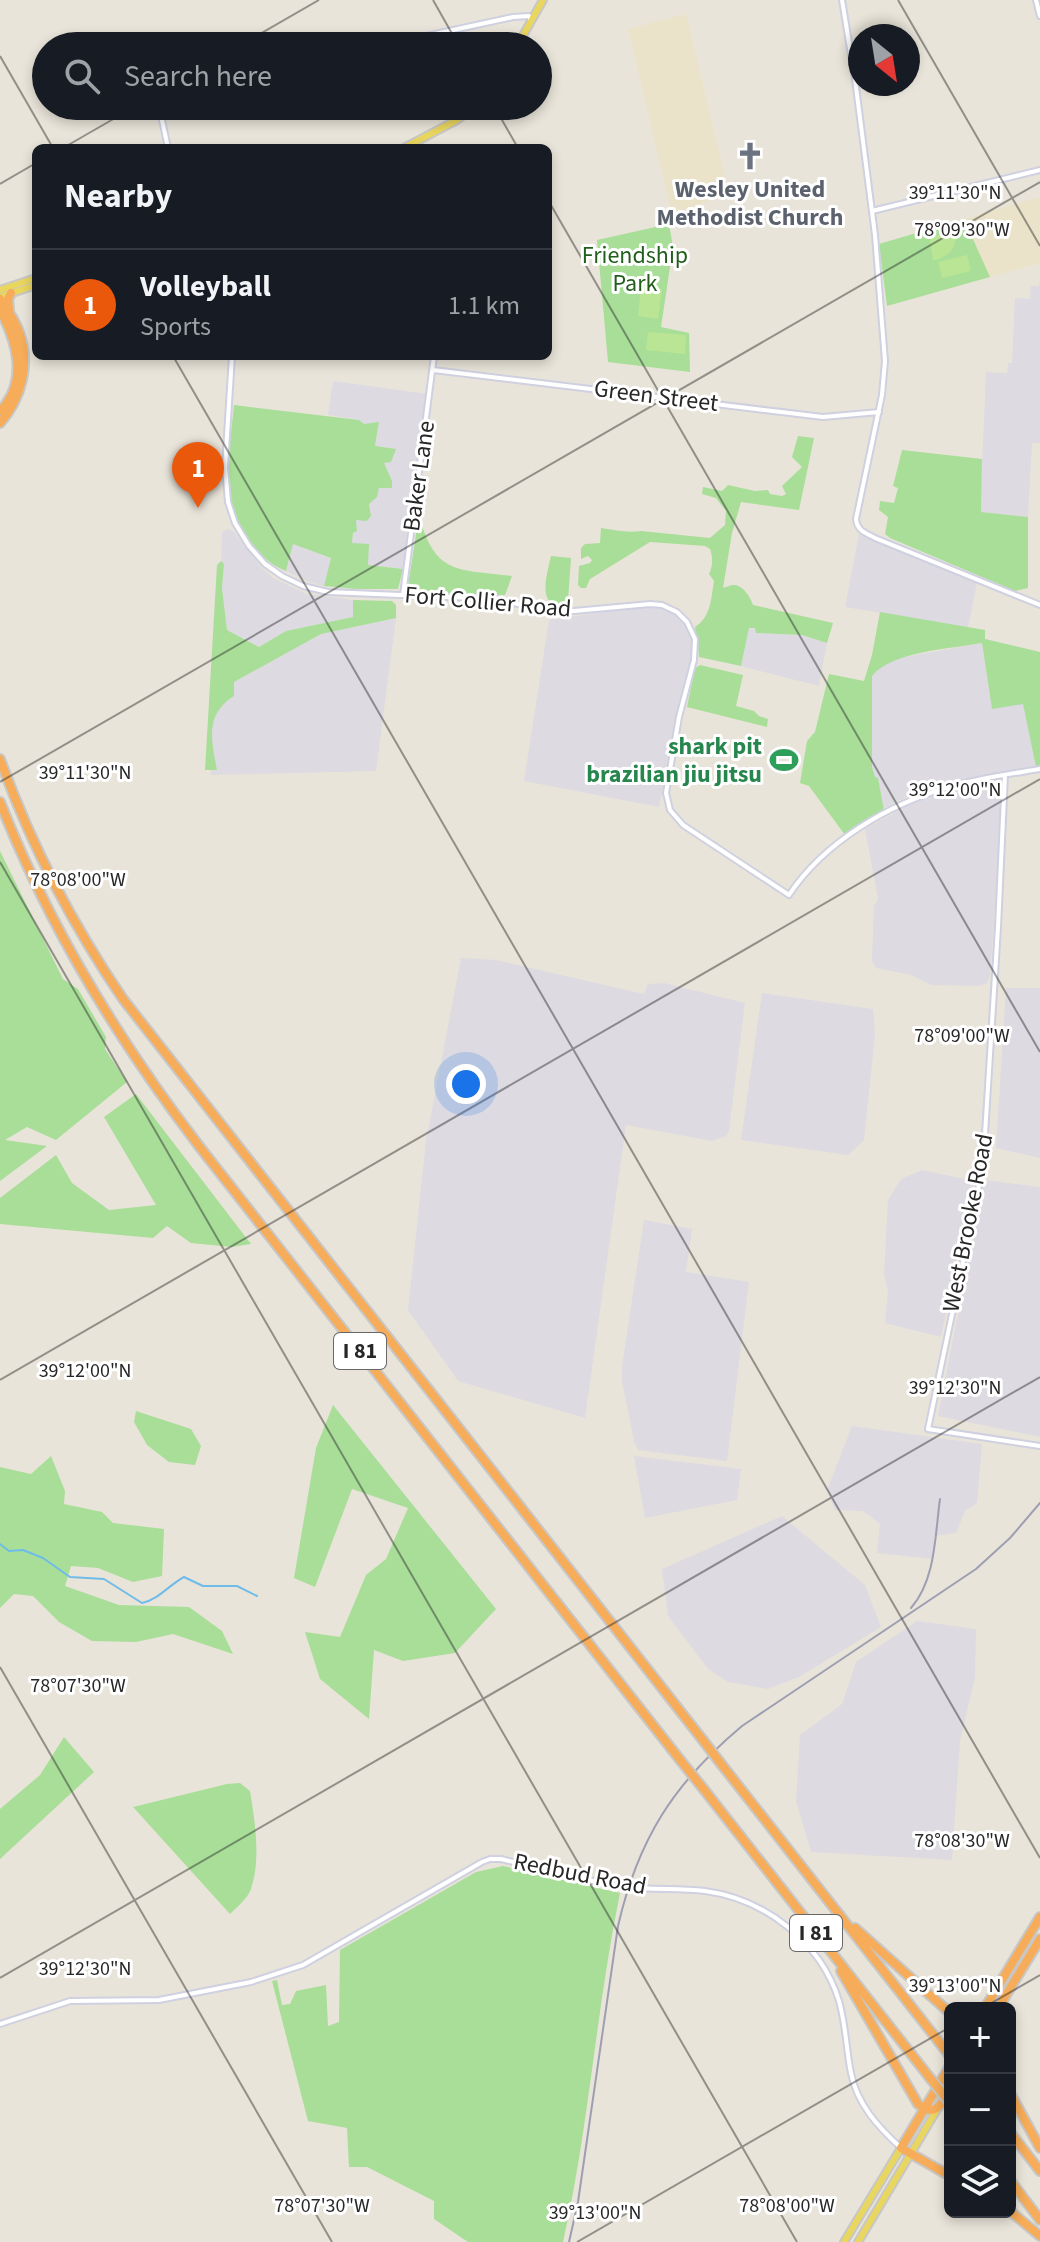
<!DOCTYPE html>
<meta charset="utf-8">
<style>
:root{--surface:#171b24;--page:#242831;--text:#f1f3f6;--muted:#9ea1a6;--line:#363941;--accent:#ea580c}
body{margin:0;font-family:"Source Sans 3",sans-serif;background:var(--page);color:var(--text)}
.controls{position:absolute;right:24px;bottom:24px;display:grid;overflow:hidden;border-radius:12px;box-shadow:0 4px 12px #0003}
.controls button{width:72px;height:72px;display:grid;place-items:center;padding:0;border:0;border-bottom:2px solid var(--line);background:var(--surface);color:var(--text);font:40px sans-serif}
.compass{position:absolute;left:848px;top:24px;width:72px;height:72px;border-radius:50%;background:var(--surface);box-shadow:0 4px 12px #0003;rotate:150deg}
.you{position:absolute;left:466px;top:1084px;width:28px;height:28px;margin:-20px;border:6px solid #fff;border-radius:50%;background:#1a73e8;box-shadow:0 0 0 12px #1a73e833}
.badge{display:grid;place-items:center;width:52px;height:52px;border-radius:50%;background:var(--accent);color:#fff;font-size:26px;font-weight:700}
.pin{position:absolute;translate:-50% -66px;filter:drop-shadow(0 2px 4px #0008)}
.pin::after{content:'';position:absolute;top:42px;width:28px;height:24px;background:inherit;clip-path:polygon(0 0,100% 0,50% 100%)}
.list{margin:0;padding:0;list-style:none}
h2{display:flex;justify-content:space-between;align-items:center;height:104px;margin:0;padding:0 32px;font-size:34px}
h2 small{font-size:26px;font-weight:400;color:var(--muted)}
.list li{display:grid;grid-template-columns:52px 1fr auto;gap:24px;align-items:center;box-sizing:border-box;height:112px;padding:0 32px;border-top:2px solid var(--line)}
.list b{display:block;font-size:30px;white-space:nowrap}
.list p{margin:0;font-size:26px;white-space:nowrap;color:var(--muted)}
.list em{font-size:26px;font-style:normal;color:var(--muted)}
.icon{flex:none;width:44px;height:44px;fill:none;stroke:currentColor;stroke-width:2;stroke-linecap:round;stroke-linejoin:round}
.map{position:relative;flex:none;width:1040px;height:2242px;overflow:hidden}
.search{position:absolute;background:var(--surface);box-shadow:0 4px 12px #0003;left:32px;top:32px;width:520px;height:88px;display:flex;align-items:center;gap:20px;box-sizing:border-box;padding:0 28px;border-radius:44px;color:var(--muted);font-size:30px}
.panel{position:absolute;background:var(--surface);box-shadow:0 4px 12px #0003;left:32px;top:144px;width:520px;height:216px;border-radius:12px}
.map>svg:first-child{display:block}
</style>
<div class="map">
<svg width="1040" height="2242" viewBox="0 0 1040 2242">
<rect width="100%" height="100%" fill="#e9e4d9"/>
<path fill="#dddae2" d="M1040,278V443H1032L1028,517L980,512L986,372L1007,373L1008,363H1012L1015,298L1030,299L1031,286H1039Z
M333,381L427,394L403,569L368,565L352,543L356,519L367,521L371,516L369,504L379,487L392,481L375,447L379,423L364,424L359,420L328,415Z
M228,529L233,531L261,567L273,578L307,594L353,600V617L286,631L259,647L227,630L222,588L224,564L221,561L222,532Z
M859,534L977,583L968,627L845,607Z
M293,544L331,558L324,586L309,582L286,571Z
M657,607L671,612L683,622L689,632L693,649L659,807L524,781L549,620L630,608Z
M396,618L376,771L211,775V730L219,706L234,696V682L321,634Z
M749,628H756V633L802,635L827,643L819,686L741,666Z
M982,643L992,709L1023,703L1036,767L952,781L904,798L882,809L872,767L868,704L869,673L893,659Z
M991,780L1002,786L1003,794L990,976L987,983L978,986L931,985L911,975L876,968L872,961L874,906L878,899L865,829L920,799Z
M461,958L496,960L644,994L648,984L664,983L745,1003L729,1131L726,1136L712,1141L626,1125L585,1418L458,1381L408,1310L426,1141Z
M1006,988H1040V1158L996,1148Z
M762,993L873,1009L875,1035L864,1140L848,1155L741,1140Z
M922,1170L974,1181L941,1337L885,1323L888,1292L884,1274L888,1200L901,1179Z
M984,1180L1040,1187V1437L938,1416Z
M644,1220L692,1229L686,1272L749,1282L727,1461L638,1450L634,1441L622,1381V1366Z
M852,1426L982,1444L977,1503L965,1511L956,1533L934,1536V1559L877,1553L880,1524L863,1511L835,1510L827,1490Z
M634,1456L741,1469L737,1500L645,1518Z
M782,1516L865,1585L881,1627L799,1677L768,1689L728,1682L708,1669L668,1616L662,1569Z
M917,1621L976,1629L975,1677L960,1741L952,1860L811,1852L796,1801L800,1735L842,1704L856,1662Z"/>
<path fill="#ebe3c9" d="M686,14L729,193L672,215L628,29Z
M1040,197V263L990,277L964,219Z"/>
<path fill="#a8de98" d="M964,219L990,277L887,306L879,244Z
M669,224L673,247L661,327L689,333L690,372L608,362L597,240Z
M234,405L359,420L364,424L379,422L375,446L396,449L391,462L384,463L392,481V488H379L377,497L369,504L371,516L367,521L356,520L357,531L353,533L352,543L369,544L368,565L403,569L398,589H356L324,586L331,558L293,544L286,571C252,558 229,515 228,480C227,456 232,429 234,405Z
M798,436L814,438L799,510L741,502L732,533L723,588C727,587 730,585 734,585C743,585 751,598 753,605L833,623L827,643L802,635L756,633L755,628H749L741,666L699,657L695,627C711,617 711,599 714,581L709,574C713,566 713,558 710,549L705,546L650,542L590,579L586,588H581L578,585L579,566L590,563L592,560L588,556L581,559V548L585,544L600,543L601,528C615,530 627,533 641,531L710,538L725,525L726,511L716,498L702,494L703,487L722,491L728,485L755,491L768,490L770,494L782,496L786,494L782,486L802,467L792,457Z
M902,450L982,459L981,512L1028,517V588L1015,591L890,538L885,534L888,517L879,510L880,501L894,503L898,488L893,486Z
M419,515C435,576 458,569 512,576L505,595L436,594L409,591L408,586Z
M551,556L571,558L568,600L558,606C537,602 548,571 551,556Z
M221,561L224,564L222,588L227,630L259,647L286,631L353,617V600L392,601L396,605V618L321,634L234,682V696C205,714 211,740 217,770H205L217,565Z
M880,612L985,630V639L1040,652V767H1036L1023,704L992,709L982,643C950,649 892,651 872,676V767L875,777L878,778L884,811L845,835L809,786L800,783L807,741L815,732L829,674L864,681L872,655Z
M700,665L743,675L736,706L754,711L759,716L768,719L767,727L687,707L695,668Z
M0,851L63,979L78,989L106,1037L105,1049L127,1082L56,1140L27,1127L5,1140L47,1146L0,1181Z
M136,1094L251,1244L232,1247L191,1243L167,1226L153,1238L0,1224V1198L56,1155L72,1183L109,1210L156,1205L104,1117Z
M333,1405L496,1609L455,1653L403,1661L374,1650L369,1719L320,1679L305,1632L340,1637L366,1575L386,1559L408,1508L352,1489L315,1587L294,1578L316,1448Z
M136,1411L191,1429L201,1446L195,1465L169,1462L147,1445L134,1422Z
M51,1456L65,1491L64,1504L102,1512L113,1523L164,1529L162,1576L133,1582L98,1568L71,1566L65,1586L119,1605L189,1607L222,1631L233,1654L173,1634L136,1642L92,1641L59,1622L33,1596L14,1594L0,1608V1467L31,1474Z
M64,1737L94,1772L0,1859V1809L40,1775Z
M240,1783L250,1791C255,1822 261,1859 251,1889C248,1898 237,1907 230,1914L133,1807L227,1784Z
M503,1866L620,1893C596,2009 589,2127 563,2242H468L434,2219V2201L367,2167H349L347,2128L308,2121L272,1981L277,1980L282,2005L290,2004L296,1991L326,1985L328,2026L339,2022L340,1950L476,1872Z"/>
<path fill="#bae594" d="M956,232C957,249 949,256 933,261L930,239L932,236Z
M967,255L971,271L942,278L938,262Z
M641,287L662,289L658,319L638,316Z
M648,332L686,335L685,354L646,350Z"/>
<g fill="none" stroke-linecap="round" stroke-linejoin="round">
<path stroke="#70bce8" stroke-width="2" d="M0,1544L9,1551L23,1550L43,1558L70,1577L104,1579L142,1603C158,1600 169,1585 184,1577L203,1586H237L257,1596"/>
<defs>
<path id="minor" d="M842,0L855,79L875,235L885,361L882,395L856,519C857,531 866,533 875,538L1040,605
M1036,0L1040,16
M380,46L513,17L529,16L531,21
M159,106L168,148
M872,211L1040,170
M232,356L225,467L228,502L235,523L249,546L265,564L282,576L303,586L328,592L497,599L542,610L574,611L650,604L662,605L677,612L687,622L695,639L694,660L679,717L666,793L670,810L683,825L789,895C824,842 889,804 949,787C979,778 1010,774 1040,769
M433,370L823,417L879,412
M403,595L434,356
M1005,775L998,927L983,1166L928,1429L1040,1446
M0,2024L70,2001L159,2000L251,1982L303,1965L482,1862L490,1859H501C542,1869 584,1881 626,1887C652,1890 679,1888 705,1891C765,1899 821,1942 839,2001C846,2025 846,2049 851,2073C857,2104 878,2127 901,2148"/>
<path id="major" d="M517,46L543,0
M404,148L457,120L475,106
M0,290L36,278
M0,297L36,285
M844,2242L901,2148
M858,2242L938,2108"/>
<path id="highway" d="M0,299C7,309 15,320 19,332C31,364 21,399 0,423
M9,309L8,299L11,293
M0,310C17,341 29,382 0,411
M0,759C31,845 72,924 123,999L702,1739
M0,802C49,927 118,1040 199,1146L681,1761
M722,1765L950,2056
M702,1787L930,2078
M855,1928L950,2013
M841,1971L918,2104C936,2119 942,2103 950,2089
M985,2008L1040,1917
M998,2008L1040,1939
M950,2066L901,2148L950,2176
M1010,2093L1040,2148
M1010,2132L1040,2171
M1010,2180L1040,2220
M1010,2211L1040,2236"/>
</defs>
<use href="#minor" stroke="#cfd0e0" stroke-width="8"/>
<use href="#major" stroke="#c7c7c7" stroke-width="10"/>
<use href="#highway" stroke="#c7c7c7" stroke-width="12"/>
<use href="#minor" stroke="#fff" stroke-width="4"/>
<use href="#major" stroke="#e9d65f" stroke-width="6"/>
<use href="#highway" stroke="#f6ac58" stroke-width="8"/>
<path stroke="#9d9eb1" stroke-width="2" d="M911,1608C936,1580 935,1534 940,1499
M569,2242L578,2202L618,1926C638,1839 674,1783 742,1726L976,1569L1010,1538L1040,1503"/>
<defs>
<path id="highway-bridge" d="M702,1739L722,1765
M681,1761L702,1787
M930,2078L950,2103"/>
</defs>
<use href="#highway-bridge" stroke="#c7c7c7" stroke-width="12" stroke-linecap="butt"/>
<use href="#highway-bridge" stroke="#f6ac58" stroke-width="8"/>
</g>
<path fill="none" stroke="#272727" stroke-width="2" stroke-opacity="0.45" d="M433,0L459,46M898,0L1040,246M239,46L319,0M0,56L53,148M494,106L518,148M63,148L136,106M0,184L36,163M548,200L1040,1052M173,356L1040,1858M0,782L1040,182M0,862L797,2242M0,1380L1040,779M0,1667L332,2242M0,1978L1040,1377M983,2008L1040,1975M577,2242L950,2027"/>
<defs>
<symbol id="church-bare" viewBox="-9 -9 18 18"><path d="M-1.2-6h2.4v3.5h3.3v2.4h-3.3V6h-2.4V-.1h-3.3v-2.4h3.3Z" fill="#6b7280" stroke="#fff" stroke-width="2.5" paint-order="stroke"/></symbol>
<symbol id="stadium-bare" viewBox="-9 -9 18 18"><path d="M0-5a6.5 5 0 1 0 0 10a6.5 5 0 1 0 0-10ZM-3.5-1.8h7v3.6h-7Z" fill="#2e9e5b" stroke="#fff" stroke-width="2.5" paint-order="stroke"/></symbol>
</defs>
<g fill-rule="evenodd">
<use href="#church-bare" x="730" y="136" width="40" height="40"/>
<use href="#stadium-bare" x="764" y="740" width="40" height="40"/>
</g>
<g text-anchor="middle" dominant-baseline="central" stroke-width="6" stroke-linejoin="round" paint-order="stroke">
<g fill="#fff" stroke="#686868" stroke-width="2">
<rect x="334" y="1333" width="52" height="36" rx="6"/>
<rect x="790" y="1915" width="52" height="36" rx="6"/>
</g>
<g font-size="22" font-weight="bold" fill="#272727">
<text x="360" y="1351">I 81</text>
<text x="816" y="1933">I 81</text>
</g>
<g font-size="24" font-weight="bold" fill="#5b616d" stroke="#fff">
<text x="750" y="189">Wesley United<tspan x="750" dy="28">Methodist Church</tspan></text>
</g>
<g font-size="24" fill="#235f1c" stroke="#fff">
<text x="635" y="255">Friendship<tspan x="635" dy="28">Park</tspan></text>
</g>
<g font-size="24" fill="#272727" stroke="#fff">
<text transform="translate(656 396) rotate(7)">Green Street</text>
<text transform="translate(419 476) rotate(-82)">Baker Lane</text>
<text transform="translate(488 602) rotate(5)">Fort Collier Road</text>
<text transform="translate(968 1223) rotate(-79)">West Brooke Road</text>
<text transform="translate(580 1874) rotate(11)">Redbud Road</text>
</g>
<g font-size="24" font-weight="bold" fill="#27864d" stroke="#fff" text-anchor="end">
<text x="762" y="746">shark pit<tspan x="762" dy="28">brazilian jiu jitsu</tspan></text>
</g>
</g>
<g font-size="20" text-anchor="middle" fill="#272727" stroke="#fff" stroke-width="6" stroke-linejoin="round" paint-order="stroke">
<text x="955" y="199">39°11'30"N</text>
<text x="962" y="236">78°09'30"W</text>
<text x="85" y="779">39°11'30"N</text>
<text x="955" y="796">39°12'00"N</text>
<text x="78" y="886">78°08'00"W</text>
<text x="962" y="1042">78°09'00"W</text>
<text x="85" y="1377">39°12'00"N</text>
<text x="955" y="1394">39°12'30"N</text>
<text x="78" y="1692">78°07'30"W</text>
<text x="962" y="1847">78°08'30"W</text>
<text x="85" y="1975">39°12'30"N</text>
<text x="955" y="1992">39°13'00"N</text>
<text x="322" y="2212">78°07'30"W</text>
<text x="787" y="2212">78°08'00"W</text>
<text x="595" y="2219">39°13'00"N</text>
</g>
</svg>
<div class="controls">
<button>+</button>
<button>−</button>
<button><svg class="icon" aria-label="layers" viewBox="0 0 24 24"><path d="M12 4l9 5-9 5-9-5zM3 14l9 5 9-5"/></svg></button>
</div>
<svg class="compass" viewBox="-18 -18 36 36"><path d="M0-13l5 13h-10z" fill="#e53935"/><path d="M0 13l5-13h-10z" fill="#9ea1a6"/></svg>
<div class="you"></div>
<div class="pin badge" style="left:198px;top:508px">1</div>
<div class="search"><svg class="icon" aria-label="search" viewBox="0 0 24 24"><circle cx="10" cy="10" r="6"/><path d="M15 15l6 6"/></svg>Search here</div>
<section class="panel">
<h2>Nearby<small></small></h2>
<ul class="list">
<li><span class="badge">1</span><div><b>Volleyball</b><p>Sports</p></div><em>1.1 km</em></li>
</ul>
</section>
</div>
